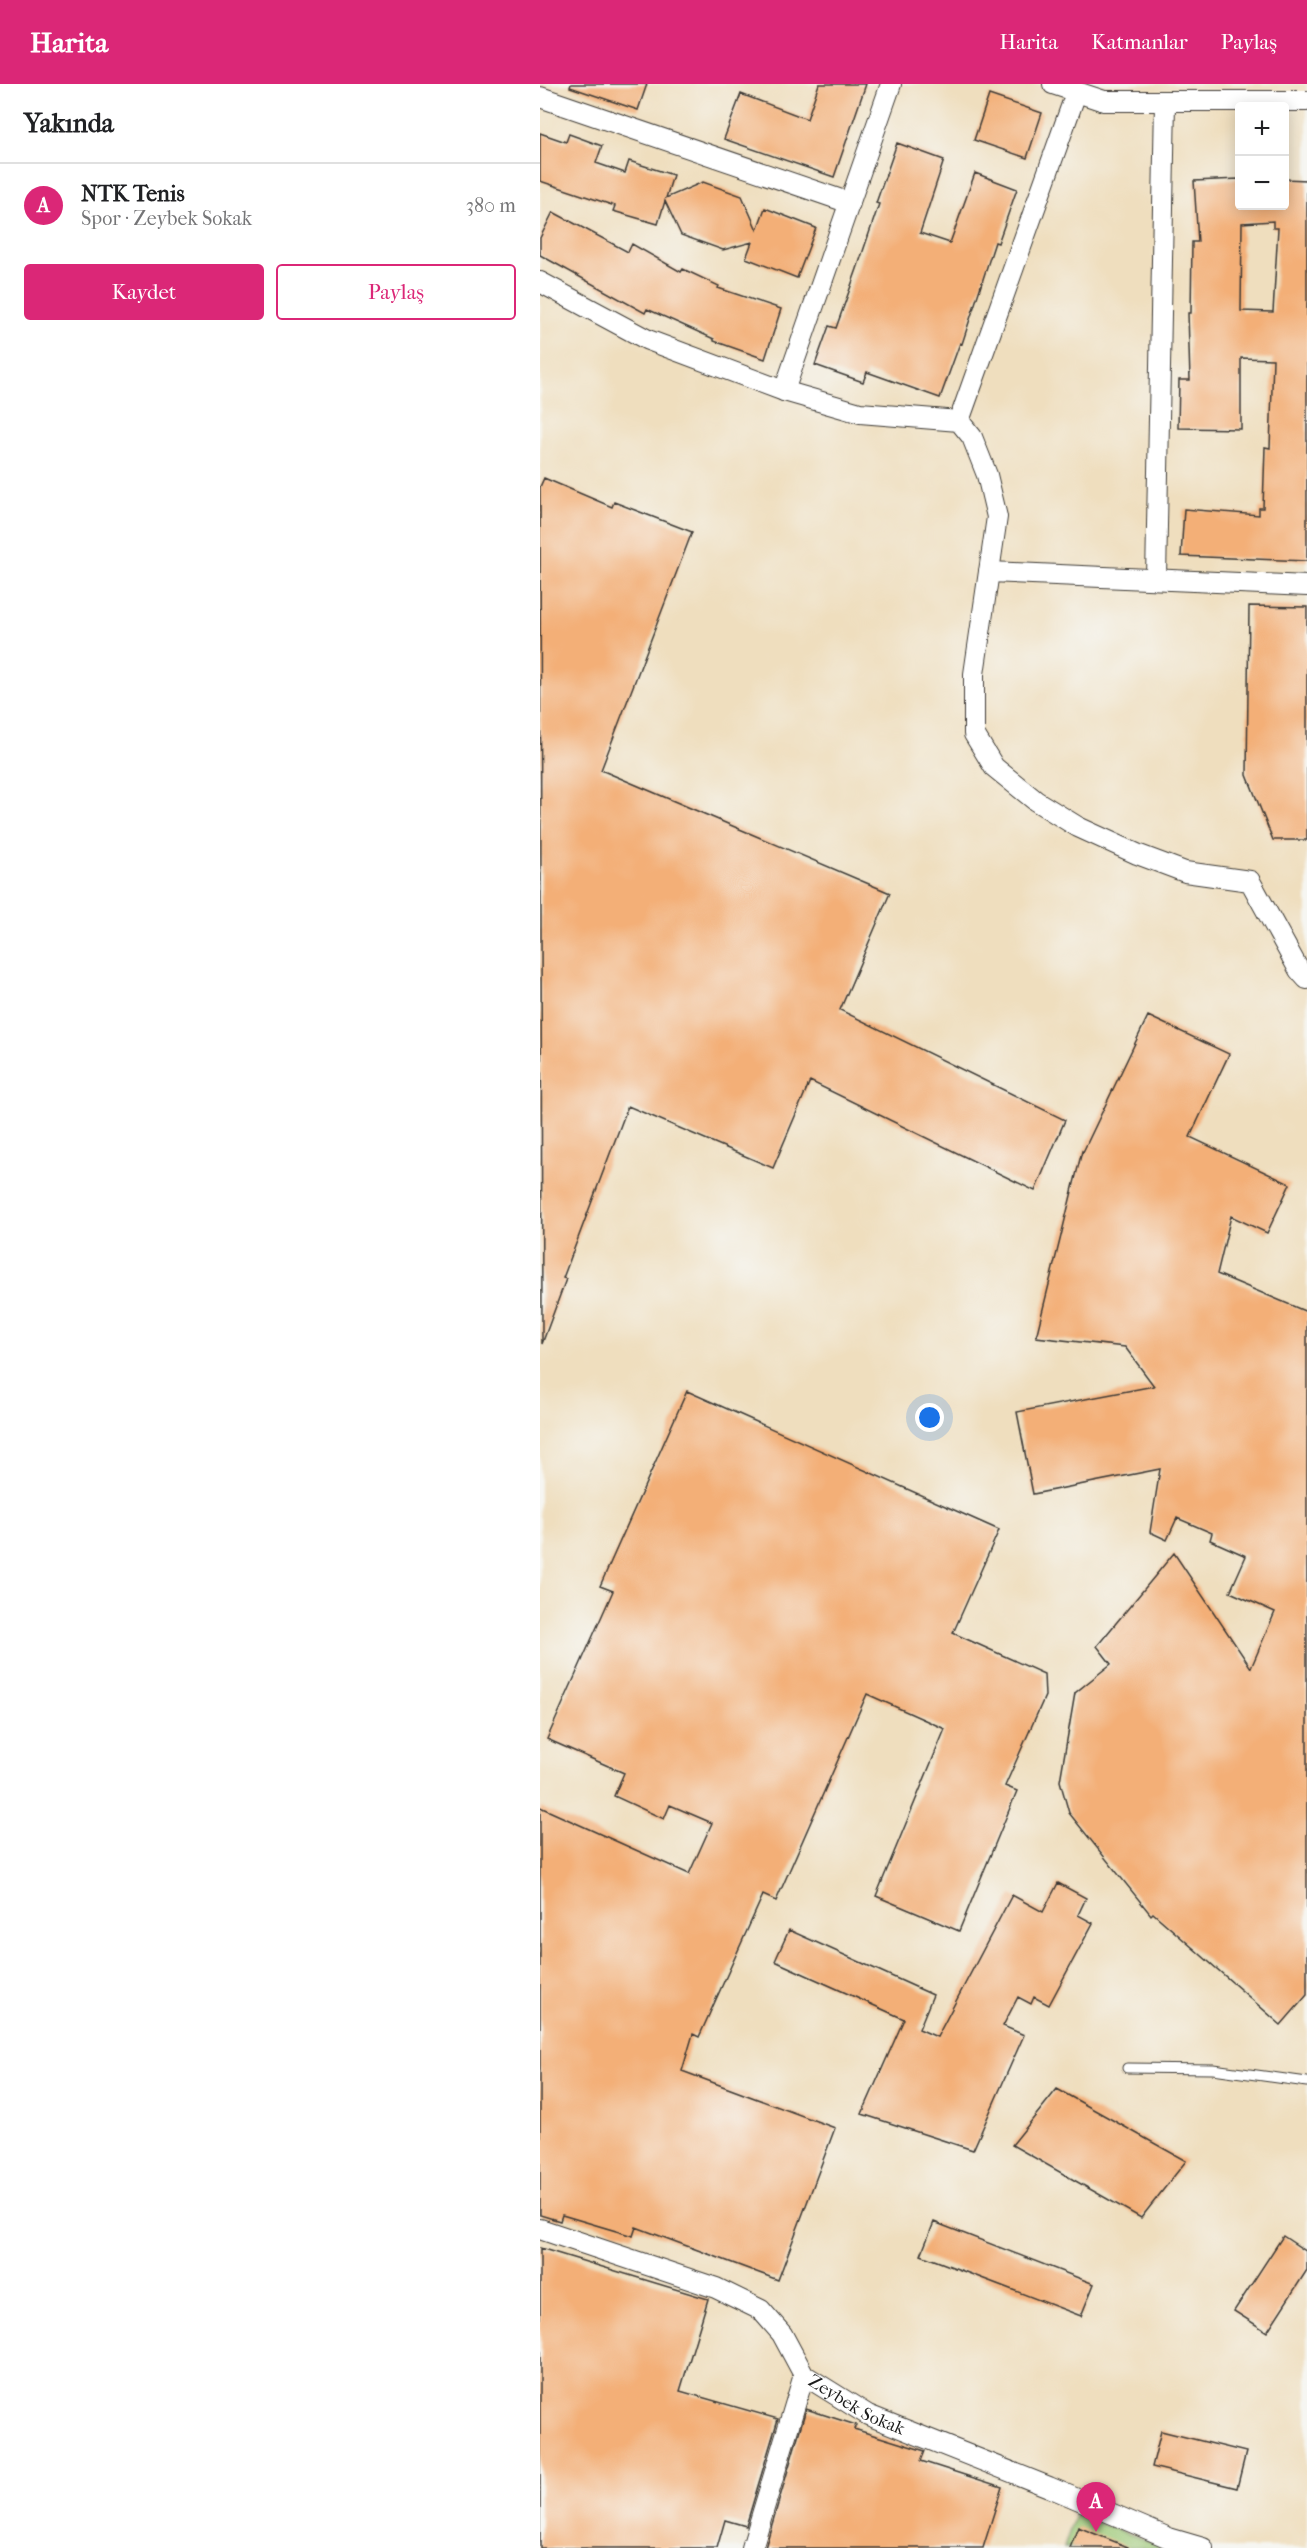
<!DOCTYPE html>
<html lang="tr">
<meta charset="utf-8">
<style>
:root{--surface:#fff;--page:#f6f6f6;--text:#202124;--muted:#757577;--line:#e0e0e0;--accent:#db2777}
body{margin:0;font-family:"IM FELL French Canon",serif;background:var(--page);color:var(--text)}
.controls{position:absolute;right:18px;top:18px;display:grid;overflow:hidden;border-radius:6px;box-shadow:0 3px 15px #0003}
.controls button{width:54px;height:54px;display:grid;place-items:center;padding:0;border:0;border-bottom:2px solid var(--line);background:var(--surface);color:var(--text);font:30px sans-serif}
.you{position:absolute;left:390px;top:1334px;width:21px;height:21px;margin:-15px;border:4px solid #fff;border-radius:50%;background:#1a73e8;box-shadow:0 0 0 9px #1a73e833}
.badge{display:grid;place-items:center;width:39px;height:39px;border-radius:50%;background:var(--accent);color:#fff;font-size:20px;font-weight:700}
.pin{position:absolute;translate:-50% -50px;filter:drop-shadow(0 2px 3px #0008)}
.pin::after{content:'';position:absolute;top:32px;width:21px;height:18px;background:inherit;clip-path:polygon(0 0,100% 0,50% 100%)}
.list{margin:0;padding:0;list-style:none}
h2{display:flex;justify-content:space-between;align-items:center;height:78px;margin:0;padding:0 24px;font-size:26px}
h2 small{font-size:20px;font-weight:400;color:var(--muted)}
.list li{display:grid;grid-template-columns:39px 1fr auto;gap:18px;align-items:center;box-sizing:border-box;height:84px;padding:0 24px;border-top:2px solid var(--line)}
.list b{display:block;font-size:22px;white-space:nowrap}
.list p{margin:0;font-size:20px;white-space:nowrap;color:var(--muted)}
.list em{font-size:20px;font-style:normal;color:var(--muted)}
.actions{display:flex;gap:12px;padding:18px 24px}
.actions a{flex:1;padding:14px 0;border:2px solid var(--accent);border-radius:6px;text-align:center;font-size:21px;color:var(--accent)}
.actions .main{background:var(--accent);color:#fff}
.map{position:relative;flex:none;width:767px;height:2464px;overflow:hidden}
header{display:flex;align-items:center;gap:36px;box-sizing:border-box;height:84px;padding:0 30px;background:var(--accent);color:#fff}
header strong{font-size:28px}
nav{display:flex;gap:33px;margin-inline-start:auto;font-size:21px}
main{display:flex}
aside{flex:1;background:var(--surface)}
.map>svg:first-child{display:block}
</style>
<header>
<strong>Harita</strong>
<nav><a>Harita</a><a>Katmanlar</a><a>Paylaş</a></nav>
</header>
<main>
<aside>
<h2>Yakında<small></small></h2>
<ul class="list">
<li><span class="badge">A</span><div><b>NTK Tenis</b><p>Spor · Zeybek Sokak</p></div><em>380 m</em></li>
</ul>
<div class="actions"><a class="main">Kaydet</a><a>Paylaş</a></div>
</aside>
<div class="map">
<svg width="767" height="2464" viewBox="0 0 767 2464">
<rect width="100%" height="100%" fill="#f6f6f2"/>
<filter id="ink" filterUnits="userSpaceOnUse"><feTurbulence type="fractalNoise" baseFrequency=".0167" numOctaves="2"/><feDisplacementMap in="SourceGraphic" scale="12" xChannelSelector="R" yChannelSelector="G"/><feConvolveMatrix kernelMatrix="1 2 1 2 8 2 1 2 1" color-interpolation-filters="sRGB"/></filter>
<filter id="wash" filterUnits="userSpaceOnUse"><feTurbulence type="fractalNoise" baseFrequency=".008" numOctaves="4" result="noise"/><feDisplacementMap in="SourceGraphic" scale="24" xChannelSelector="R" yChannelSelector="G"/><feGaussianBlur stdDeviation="1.35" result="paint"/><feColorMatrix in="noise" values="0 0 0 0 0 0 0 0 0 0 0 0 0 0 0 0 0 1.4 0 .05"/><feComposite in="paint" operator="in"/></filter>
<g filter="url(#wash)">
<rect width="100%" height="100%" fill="#efdebe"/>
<path fill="#9cc876" stroke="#5c7249" stroke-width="1.5" d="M535,2431L629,2464H524Z"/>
<g id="blocks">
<path fill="#f3af77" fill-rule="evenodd" d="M31,0H107L98,26L30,3Z
M279,0H326L294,93L184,55L201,10L267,35Z
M449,11L502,29L487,74L434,56Z
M0,49L26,58L29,50L62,62L56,79L85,89L89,77L133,91L126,114L163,98L202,112L217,146L225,124L276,144L257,194L206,174L212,158L183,166L141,151L125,117L118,140L73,127L75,122L0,97Z
M357,59L404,76L380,149L410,159L435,89L477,105L458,159L455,158L422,260L420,259L400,314L327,288L323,298L275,281L289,242L296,244L317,185L339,120L336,119Z
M699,95V122H744V95L767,96V477L641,472L644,425L719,431V424H723L725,363L730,364L733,275L701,274V345L638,344L639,296H650L648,229H651L652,158H658L654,97ZM733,137V144H738L733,228L701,227L702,139Z
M13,128L88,168L92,160L141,188L143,185L179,202L178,204L241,225L225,275L174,257V255L107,225L105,229L0,171V154Z
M4,394L72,423L74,418L152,448L61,686L350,809L300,926L525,1036L495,1107L270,997L233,1084L88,1022L23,1194L26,1195L2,1260L0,403Z
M709,522L767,523V756H733L707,691Z
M608,932L689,970L650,1053L750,1100L727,1149L691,1132L677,1190L767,1228V1911L741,1941L613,1829L611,1831L529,1729L520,1697L535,1609L571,1580L557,1562L634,1469L711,1584L735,1528L690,1508L706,1472L670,1456L672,1449L637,1434L627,1456L610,1448L620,1385L493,1410L477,1328L614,1302L585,1263L496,1253L542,1067L543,1068Z
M147,1307L459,1446L413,1549L504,1590L505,1612L465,1702L477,1707L419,1847L336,1812L405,1645L327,1610L236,1817L223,1811L159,1953L153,1950L142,1987L295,2044L238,2196L96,2143L93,2152L22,2131L20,2137L0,2131V1723L149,1790L172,1739L130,1721L124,1735L74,1712L84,1689L7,1655L73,1507L60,1502Z
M518,1799L546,1814L538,1831L553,1839L509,1921L494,1913L491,1920L478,1913L463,1942L484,1951L433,2066L322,2030L364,1935L235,1877L249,1846L393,1911L379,1945L397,1953L472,1811L503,1828Z
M517,2005L646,2077L601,2134L472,2061Z
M394,2138L554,2200L541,2232L381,2171Z
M743,2152L767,2168V2186L727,2248L694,2227Z
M0,2164L168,2215L140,2307L238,2335L206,2442L185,2436L177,2464H0Z
M266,2325L316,2341L314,2345L385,2367L381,2377L462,2403L443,2464H225Z
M621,2347L706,2368L697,2404L612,2383Z
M538,2443L588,2463V2464H530Z"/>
</g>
</g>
<g filter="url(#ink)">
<use href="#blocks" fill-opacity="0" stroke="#3c3934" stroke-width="1.5"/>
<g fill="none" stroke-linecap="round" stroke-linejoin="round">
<defs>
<path id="lane" d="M587,1984L673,1985L767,1998"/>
<g id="street">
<path d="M513,0L564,17H767"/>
<path d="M0,13L310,119"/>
<path d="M0,198L108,256L244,307L320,329L419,337L432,353L447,391L457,433L434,590V650L454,683L496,717L538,743L597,770L645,788L710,797L759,886L767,895"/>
<path d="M244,307L351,0"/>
<path d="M419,337L536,9"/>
<path d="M449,488L767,502"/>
<path d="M616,495L625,17"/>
<path id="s1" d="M0,2145L176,2204L221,2226L242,2250L264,2291L328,2331L509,2403L629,2454L663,2464"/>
<path d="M212,2464L264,2291"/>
</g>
</defs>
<use href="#lane" stroke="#3c3934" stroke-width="11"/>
<use href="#street" stroke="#3c3934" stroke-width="22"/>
<use href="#lane" stroke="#fff" stroke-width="9"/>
<use href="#street" stroke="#fff" stroke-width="20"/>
</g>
</g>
<g text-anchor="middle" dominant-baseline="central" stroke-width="4.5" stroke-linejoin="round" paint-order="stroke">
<g font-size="18" fill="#1c1c1c" stroke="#f6f6f2">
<text stroke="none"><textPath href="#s1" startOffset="375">Zeybek Sokak</textPath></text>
</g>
</g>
</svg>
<div class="controls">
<button>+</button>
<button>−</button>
</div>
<div class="you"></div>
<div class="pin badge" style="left:556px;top:2448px">A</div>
</div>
</main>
